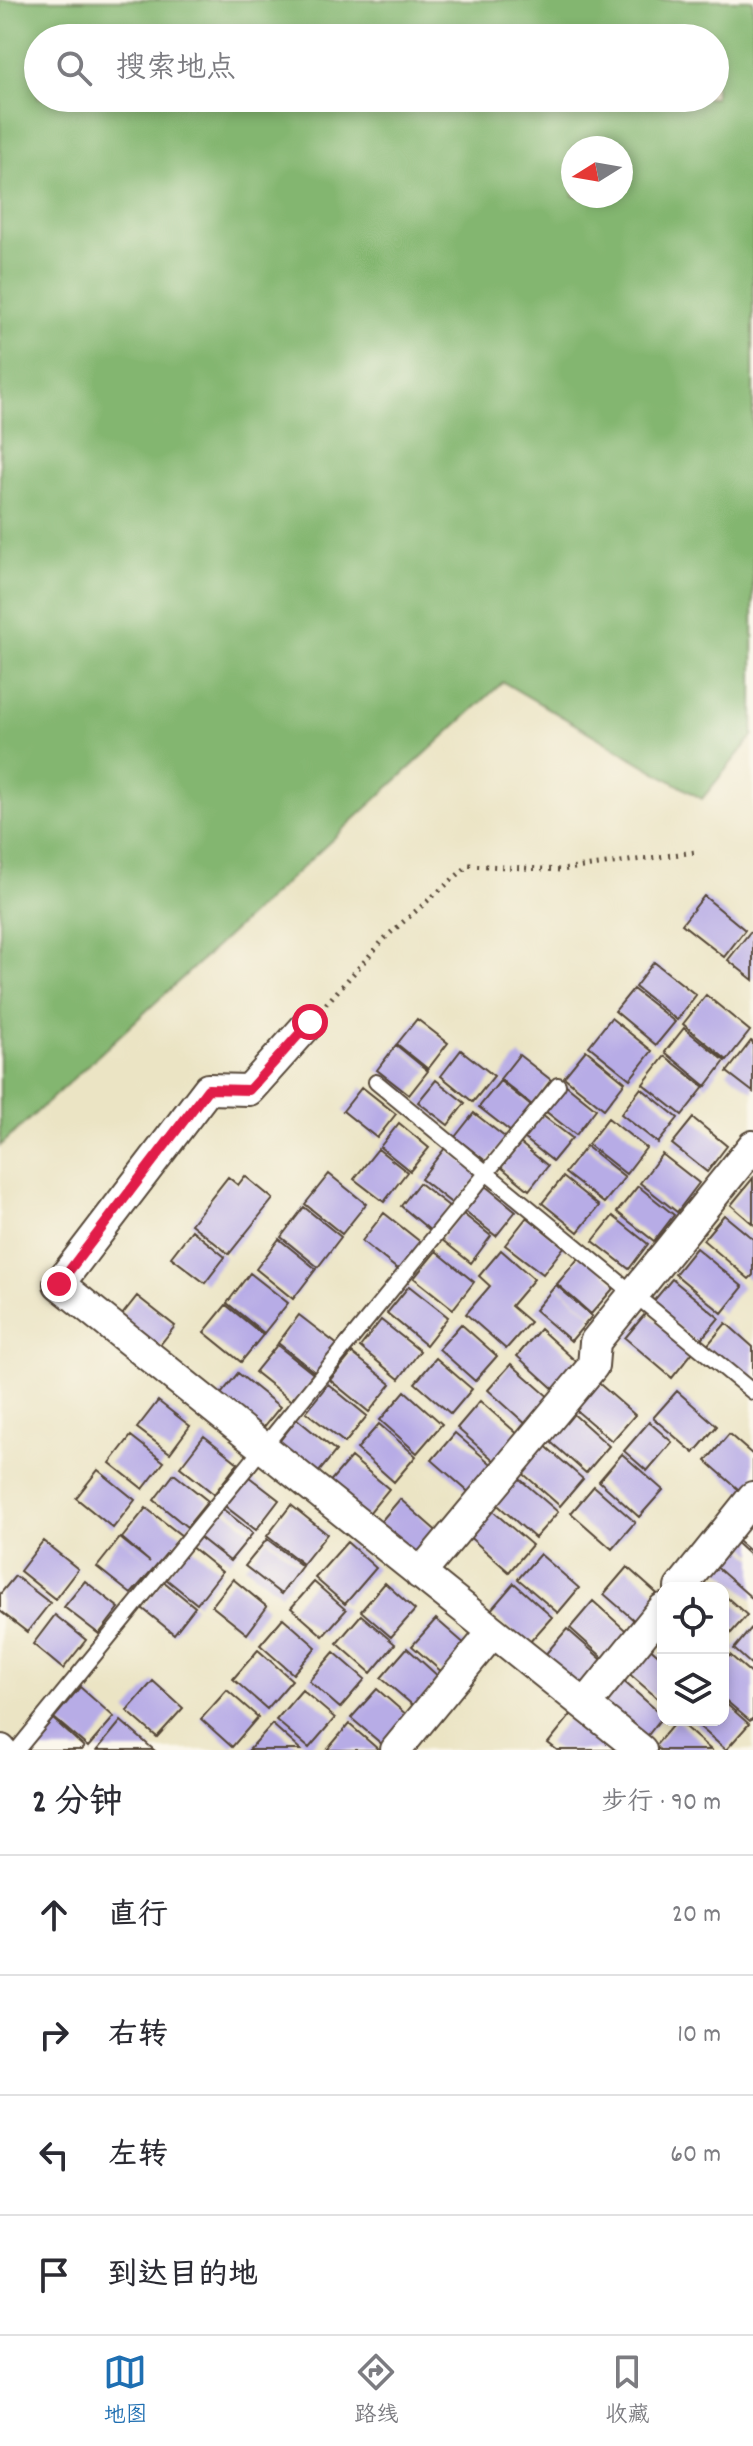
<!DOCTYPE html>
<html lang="zh">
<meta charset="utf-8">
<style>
:root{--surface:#fff;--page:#f7f7f7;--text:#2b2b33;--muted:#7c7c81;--line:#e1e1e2;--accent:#1f6fb2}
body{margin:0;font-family:Dekko,"LXGW WenKai TC",sans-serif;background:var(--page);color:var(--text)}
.controls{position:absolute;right:24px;bottom:24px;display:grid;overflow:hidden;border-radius:16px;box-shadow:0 4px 12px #0003}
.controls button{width:72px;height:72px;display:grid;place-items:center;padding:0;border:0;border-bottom:2px solid var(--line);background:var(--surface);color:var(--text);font:40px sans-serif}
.compass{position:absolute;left:561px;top:136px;width:72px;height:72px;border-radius:50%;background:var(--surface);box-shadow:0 4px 12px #0003;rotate:259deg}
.stop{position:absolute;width:24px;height:24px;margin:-18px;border:6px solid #e11d48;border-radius:50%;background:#fff}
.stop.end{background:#e11d48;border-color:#fff;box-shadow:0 2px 8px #0008}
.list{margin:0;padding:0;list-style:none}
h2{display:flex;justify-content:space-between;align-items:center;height:104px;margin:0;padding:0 32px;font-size:34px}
h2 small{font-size:26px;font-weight:400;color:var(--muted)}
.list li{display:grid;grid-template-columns:52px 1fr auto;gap:24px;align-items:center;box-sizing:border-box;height:120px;padding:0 32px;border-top:2px solid var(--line)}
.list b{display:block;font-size:30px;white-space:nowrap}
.list em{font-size:26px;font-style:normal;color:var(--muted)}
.icon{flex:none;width:44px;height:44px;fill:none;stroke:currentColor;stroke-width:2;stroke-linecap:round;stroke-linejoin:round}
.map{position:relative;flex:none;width:753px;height:1750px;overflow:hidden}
.search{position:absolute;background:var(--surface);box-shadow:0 4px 12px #0003;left:24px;right:24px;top:24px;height:88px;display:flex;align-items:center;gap:20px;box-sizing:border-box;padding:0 28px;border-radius:44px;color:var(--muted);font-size:30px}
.sheet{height:584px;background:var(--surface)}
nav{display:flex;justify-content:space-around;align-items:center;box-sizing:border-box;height:112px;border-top:2px solid var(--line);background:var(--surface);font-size:22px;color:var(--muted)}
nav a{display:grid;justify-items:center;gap:4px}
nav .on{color:var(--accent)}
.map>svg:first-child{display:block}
</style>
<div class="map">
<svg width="753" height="1750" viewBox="0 0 753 1750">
<rect width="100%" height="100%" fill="#fbf7ec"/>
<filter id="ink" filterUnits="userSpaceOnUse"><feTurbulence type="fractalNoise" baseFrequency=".0125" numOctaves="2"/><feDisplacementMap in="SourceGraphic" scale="16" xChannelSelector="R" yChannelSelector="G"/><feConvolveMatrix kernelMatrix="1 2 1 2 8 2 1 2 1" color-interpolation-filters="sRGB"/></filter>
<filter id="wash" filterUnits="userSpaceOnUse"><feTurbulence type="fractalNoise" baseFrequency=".006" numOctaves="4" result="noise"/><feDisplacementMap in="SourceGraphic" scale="32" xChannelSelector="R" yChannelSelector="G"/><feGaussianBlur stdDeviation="1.8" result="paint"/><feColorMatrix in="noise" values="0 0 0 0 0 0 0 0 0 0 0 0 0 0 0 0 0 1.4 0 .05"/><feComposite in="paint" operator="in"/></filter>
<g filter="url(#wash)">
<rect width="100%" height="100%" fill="#ebe4c4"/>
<path fill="#83b670" stroke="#5f7047" stroke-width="2" fill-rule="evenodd" d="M0,0H753V736L702,799L503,682L0,1146ZM38,38H715V98H38ZM573,148H621V196H573Z"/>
<g id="blocks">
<path fill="#b7ace6" d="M704,896L745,930L724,957L682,924Z
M750,932L753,934V980L728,960Z
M654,962L696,995L677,1020L635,987Z
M633,989L675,1022L656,1045L615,1011Z
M706,995L750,1031L727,1060L683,1024Z
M611,1018L652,1051L630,1079L589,1046Z
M417,1019L448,1043L428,1069L397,1044Z
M684,1028L725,1061L706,1086L665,1052Z
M751,1041L753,1042V1092L727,1072Z
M396,1045L428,1071L409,1095L377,1070Z
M461,1050L494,1076L473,1102L441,1076Z
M586,1050L625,1082L604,1109L564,1077Z
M519,1055L551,1080L532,1105L500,1079Z
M665,1056L704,1087L682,1115L643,1084Z
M436,1080L465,1103L448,1125L418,1102Z
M500,1081L531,1106L511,1132L479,1107Z
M565,1084L596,1109L576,1135L544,1110Z
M362,1087L396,1114L377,1138L343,1111Z
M641,1088L678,1118L658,1143L621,1114Z
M474,1113L506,1138L487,1162L455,1137Z
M542,1115L572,1138L553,1161L524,1138Z
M608,1118L646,1148L626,1174L588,1144Z
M693,1118L727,1146L707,1172L672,1144Z
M399,1123L429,1148L410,1171L380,1147Z
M520,1143L548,1166L529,1190L501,1167Z
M586,1146L625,1177L604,1203L565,1173Z
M445,1148L479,1175L454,1205L421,1179Z
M378,1149L407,1172L384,1202L354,1179Z
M662,1154L699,1183L677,1212L640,1183Z
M329,1174L366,1204L342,1234L305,1204Z
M245,1176L273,1199L229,1254L191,1224L228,1177L238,1185Z
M563,1177L599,1206L578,1232L542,1203Z
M753,1178V1224L731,1205Z
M419,1183L450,1207L431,1231L401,1206Z
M484,1185L516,1211L496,1236L464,1211Z
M638,1186L674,1215L654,1241L617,1212Z
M304,1207L341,1237L318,1267L281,1237Z
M384,1213L423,1244L401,1272L362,1241Z
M462,1213L491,1236L471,1263L441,1239Z
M724,1215L753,1239V1275L749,1279L703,1240Z
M613,1216L648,1244L629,1269L593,1241Z
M527,1217L564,1247L543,1274L505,1245Z
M192,1230L225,1257L205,1283L171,1257Z
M279,1239L316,1269L293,1299L256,1269Z
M696,1248L743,1287L722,1313L675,1274Z
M501,1250L534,1279L511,1306L530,1322L506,1349L466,1314L490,1286L479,1276Z
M436,1251L474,1282L453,1309L414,1278Z
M582,1254L617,1284L591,1314L557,1284Z
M250,1273L288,1303L264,1333L227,1303Z
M672,1279L719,1318L698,1343L651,1304Z
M556,1285L592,1316L571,1341L535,1310Z
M409,1286L448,1317L426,1345L387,1313Z
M137,1296L175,1326L156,1350L118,1320Z
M226,1305L263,1335L241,1362L204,1332Z
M646,1313L693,1352L672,1378L625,1338Z
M299,1315L339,1346L317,1374L278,1343Z
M381,1320L420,1351L399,1379L360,1347Z
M726,1323L753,1347V1386L705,1348Z
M461,1324L497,1356L475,1381L439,1349Z
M540,1329L580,1365L557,1392L517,1356Z
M277,1345L316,1376L294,1403L255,1372Z
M352,1353L391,1384L369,1412L330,1380Z
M436,1358L472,1389L451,1414L415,1383Z
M511,1364L551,1399L528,1426L488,1390Z
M238,1373L280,1407L259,1433L217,1399Z
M594,1379L635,1415L612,1441L571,1406Z
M328,1384L367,1416L345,1443L306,1412Z
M405,1391L442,1424L417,1453L380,1420Z
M677,1391L717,1426L694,1453L653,1418Z
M158,1401L190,1426L170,1453L137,1428Z
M480,1401L520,1436L497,1463L457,1428Z
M569,1410L609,1446L586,1473L545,1437Z
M297,1419L336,1451L314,1478L275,1447Z
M649,1422L672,1442L647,1471L624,1451Z
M379,1424L416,1456L394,1482L357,1449Z
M455,1433L496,1468L472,1495L432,1460Z
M729,1434L753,1455V1488L746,1496L706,1461Z
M131,1436L164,1462L143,1489L110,1463Z
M204,1436L238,1463L214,1494L180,1467Z
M542,1443L583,1479L560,1506L519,1470Z
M622,1454L663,1490L639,1517L599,1481Z
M351,1457L389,1489L365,1518L327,1485Z
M98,1470L135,1500L113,1528L76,1498Z
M244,1473L279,1500L256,1530L221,1503Z
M174,1474L208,1501L187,1527L154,1500Z
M514,1474L558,1512L535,1538L492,1500Z
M594,1486L635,1522L612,1549L571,1513Z
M400,1499L441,1535L417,1561L377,1526Z
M291,1505L327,1534L303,1564L267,1536Z
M219,1506L253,1533L230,1561L197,1535Z
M488,1507L532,1545L509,1572L465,1533Z
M146,1508L182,1536L131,1594L97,1567L120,1538L150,1562L122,1538Z
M753,1514V1554L733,1537Z
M267,1539L302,1566L281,1594L245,1566Z
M733,1540L753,1558V1599L713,1564Z
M43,1541L78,1569L55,1599L20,1571Z
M347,1542L376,1568L345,1604L315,1578Z
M190,1546L222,1572L197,1604L165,1578Z
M540,1554L579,1588L558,1613L518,1579Z
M627,1567L663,1599L644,1629L604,1594Z
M15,1576L50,1603L27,1632L0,1611V1594Z
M233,1579L267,1607L247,1634L212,1606Z
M85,1581L119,1608L99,1634L64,1607Z
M163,1581L195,1607L174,1634L142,1608Z
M314,1582L346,1610L323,1636L291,1608Z
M385,1583L415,1610L391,1637L361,1611Z
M514,1583L552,1617L528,1644L490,1611Z
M723,1594L747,1615L723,1642Z
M593,1601L633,1637L610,1664L570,1628Z
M55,1615L86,1640L63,1669L33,1644Z
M361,1615L395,1644L371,1673L337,1643Z
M283,1618L316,1647L293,1674L260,1645Z
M436,1619L467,1646L443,1673L412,1646Z
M753,1626V1666L734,1649Z
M567,1629L608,1665L585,1692L544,1656Z
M648,1646L663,1659V1703L626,1671Z
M407,1648L440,1678L415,1707L381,1678Z
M258,1650L292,1680L267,1709L233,1679Z
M334,1652L365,1679L340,1708L309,1681Z
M730,1655L753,1675V1718L750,1721L723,1698V1663Z
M621,1679L663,1716L645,1739L602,1701Z
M153,1681L183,1708L157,1737L127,1711Z
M80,1687L114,1717L88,1747L54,1718Z
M377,1689L408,1716L383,1745L351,1718Z
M227,1690L258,1717L232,1747L201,1719Z
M302,1690L335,1718L309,1748L276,1720Z
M723,1701L749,1724L726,1750L692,1720H723Z
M574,1711L622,1750H557L548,1743Z
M53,1719L84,1747L81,1750H26Z
M677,1720L711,1750H660L655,1746Z
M121,1721L154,1750H97Z
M272,1724L301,1750H249Z
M349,1724L379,1750H327Z"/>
</g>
</g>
<g filter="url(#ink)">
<use href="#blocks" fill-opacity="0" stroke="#554637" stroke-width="2"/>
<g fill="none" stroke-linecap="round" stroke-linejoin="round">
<defs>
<path id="service" d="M376,1082L753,1392
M17,1750L558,1085"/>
<path id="minor" d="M310,1022L249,1090L208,1089L59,1284L641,1750
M420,1574L593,1366L595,1342L753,1146
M680,1588L753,1497
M585,1705L663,1609
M0,1750H1
M396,1750L493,1632"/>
</defs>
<use href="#service" stroke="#554637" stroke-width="18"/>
<use href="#minor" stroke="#554637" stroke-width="34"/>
<path stroke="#554637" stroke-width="5" stroke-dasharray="2 6" stroke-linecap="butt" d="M326,1004L387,936L469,865L561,870L695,852"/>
<use href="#service" stroke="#fff" stroke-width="14"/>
<use href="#minor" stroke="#fff" stroke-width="30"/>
</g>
</g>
<g fill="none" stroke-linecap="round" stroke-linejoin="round" filter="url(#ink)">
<path stroke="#e11d48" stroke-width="10" d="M59,1284L208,1089L249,1090L310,1022"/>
</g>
</svg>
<div class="controls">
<button><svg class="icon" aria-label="locate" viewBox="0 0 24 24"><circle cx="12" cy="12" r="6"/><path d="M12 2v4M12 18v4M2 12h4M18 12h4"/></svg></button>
<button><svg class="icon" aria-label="layers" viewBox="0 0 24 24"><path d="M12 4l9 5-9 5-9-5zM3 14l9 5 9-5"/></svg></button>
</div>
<svg class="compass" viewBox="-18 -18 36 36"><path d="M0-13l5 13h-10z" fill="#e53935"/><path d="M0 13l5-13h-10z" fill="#7c7c81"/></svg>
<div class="stop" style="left:310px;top:1022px"></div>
<div class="stop end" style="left:59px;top:1284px"></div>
<div class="search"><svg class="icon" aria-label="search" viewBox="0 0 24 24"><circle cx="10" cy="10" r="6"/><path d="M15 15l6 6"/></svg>搜索地点</div>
</div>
<section class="sheet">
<h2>2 分钟<small>步行 · 90 m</small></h2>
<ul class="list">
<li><svg class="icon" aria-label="ahead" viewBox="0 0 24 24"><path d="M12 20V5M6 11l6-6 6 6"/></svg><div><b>直行</b></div><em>20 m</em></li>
<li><svg class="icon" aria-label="right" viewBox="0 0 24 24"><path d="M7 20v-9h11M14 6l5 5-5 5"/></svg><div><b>右转</b></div><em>10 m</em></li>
<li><svg class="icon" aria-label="left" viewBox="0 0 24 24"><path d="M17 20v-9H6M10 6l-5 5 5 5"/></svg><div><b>左转</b></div><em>60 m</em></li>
<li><svg class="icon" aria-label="arrive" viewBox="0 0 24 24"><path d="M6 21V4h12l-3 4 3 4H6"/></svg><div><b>到达目的地</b></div></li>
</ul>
</section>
<nav>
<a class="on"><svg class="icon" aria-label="map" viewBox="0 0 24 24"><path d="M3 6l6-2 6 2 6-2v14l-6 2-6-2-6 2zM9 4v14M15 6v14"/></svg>地图</a>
<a><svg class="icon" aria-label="directions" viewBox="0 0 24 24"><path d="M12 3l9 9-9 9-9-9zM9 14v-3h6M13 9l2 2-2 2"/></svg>路线</a>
<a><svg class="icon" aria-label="saved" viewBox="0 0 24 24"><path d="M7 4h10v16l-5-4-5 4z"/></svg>收藏</a>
</nav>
